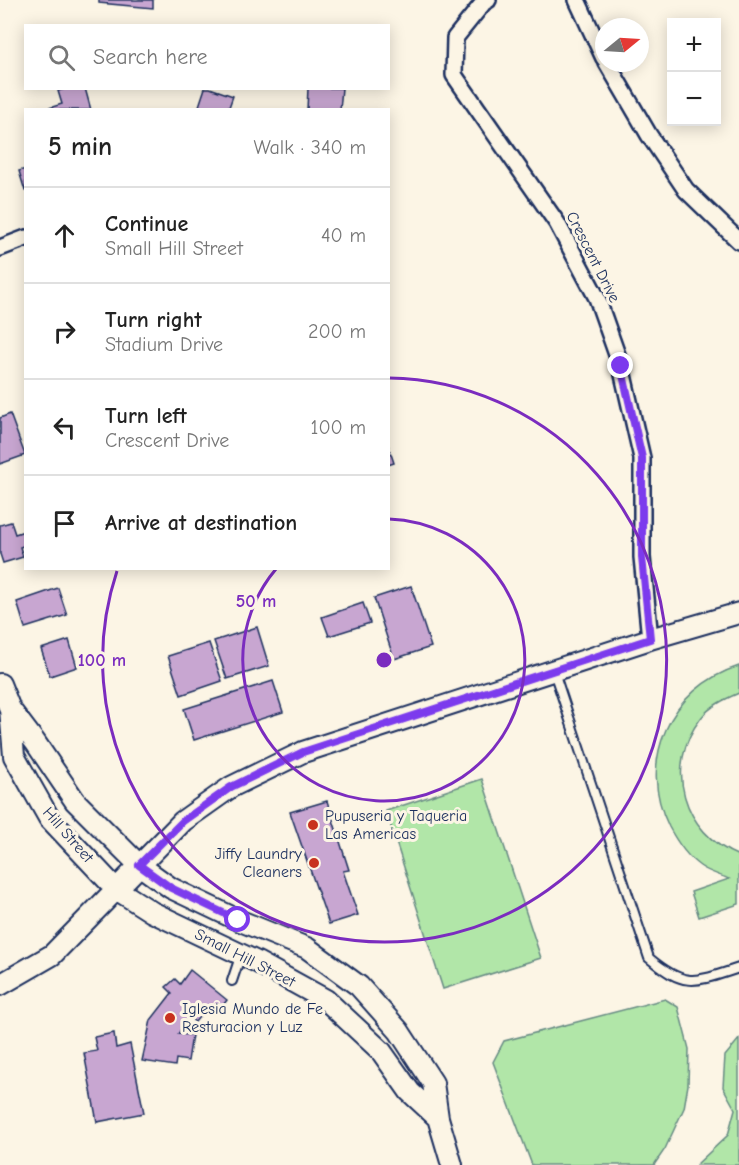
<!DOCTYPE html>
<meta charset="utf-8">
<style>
:root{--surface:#fff;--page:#f6f6f6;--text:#222;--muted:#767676;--line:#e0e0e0}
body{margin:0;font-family:"Comic Neue",sans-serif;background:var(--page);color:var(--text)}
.controls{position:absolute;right:18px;top:18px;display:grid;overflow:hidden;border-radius:0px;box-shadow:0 3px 15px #0003}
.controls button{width:54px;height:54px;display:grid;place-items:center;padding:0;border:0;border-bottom:2px solid var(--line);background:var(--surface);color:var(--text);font:30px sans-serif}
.compass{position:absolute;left:595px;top:18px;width:54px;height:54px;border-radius:50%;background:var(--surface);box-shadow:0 3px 15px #0003;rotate:72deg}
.stop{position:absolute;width:18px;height:18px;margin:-14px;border:4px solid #7c3aed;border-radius:50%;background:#fff}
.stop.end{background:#7c3aed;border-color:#fff;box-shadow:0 2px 6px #0008}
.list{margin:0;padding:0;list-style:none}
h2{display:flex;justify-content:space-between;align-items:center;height:78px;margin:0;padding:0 24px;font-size:26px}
h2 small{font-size:20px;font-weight:400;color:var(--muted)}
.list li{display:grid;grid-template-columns:39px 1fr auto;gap:18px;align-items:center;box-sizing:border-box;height:96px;padding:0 24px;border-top:2px solid var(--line)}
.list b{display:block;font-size:22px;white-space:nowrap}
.list p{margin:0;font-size:20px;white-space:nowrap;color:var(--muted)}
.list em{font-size:20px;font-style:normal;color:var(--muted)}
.icon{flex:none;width:33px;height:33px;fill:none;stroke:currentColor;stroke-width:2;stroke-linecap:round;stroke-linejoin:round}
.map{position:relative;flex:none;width:739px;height:1165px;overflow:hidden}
.search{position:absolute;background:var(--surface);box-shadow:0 3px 15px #0003;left:24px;top:24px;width:366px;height:66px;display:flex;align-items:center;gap:15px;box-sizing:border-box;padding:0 21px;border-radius:0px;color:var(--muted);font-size:22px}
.panel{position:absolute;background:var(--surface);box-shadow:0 3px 15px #0003;left:24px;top:108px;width:366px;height:462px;border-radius:0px}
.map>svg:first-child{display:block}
</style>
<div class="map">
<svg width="739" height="1165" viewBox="0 0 739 1165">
<rect width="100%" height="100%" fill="#fcf5e5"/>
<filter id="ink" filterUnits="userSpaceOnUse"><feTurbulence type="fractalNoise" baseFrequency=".0167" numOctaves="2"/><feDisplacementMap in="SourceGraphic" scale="12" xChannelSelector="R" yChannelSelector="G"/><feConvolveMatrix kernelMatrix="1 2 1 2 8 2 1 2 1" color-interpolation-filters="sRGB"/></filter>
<g filter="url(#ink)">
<path fill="#b1e6a8" stroke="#668a83" stroke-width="1.5" d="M739,666V693C725,699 710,706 701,718C663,767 683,833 739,856V904L699,917L691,892L729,879C720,875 708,872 700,866C686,856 677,842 669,827C636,761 670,688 739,666Z
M482,779L541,958L443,989L386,811Z
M665,999L678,1007L689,1049L688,1085L684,1108L665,1149L654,1165H532L493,1062L504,1041Z
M739,1039V1165H696L728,1135L735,1109L723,1087L725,1056Z"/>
<path fill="#c8a6d1" stroke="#1b2f5e" stroke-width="1.5" d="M99,0H153V8L99,3Z
M68,88H85L91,110H49V108L62,104L58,91Z
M205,88H210L233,96L228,110H210L199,106Z
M308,88H342L340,110H307Z
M26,169V191H25L19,171Z
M10,414L25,455L0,464V418Z
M388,445L394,463L388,465Z
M11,522L15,534L24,531L26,545L20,547L23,557L3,563L0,554V525Z
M411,586L431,647L394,659L374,598Z
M58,588L67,615L25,628L17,602Z
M363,603L370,623L329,636L322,617Z
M257,627L269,666L227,679L214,641Z
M69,640L77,667L50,676L41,649Z
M209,643L222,681L181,695L168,656Z
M273,681L283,712L194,740L184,709Z
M327,801L349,870L343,871L358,915L329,924L290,812Z
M190,970L227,1000L217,1013L208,1006L195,1022L189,1017L178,1034L192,1035L188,1061L176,1059L175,1066L142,1061L151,1020L172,993L166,987L175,979L180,984Z
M114,1033L116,1048L130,1044L144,1113L97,1122L84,1053L97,1051L94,1037Z"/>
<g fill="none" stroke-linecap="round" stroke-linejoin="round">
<defs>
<path id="service" d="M554,672L649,958C686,989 695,982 739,968
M232,981L241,954"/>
<path id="minor" d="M488,0L484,2L455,38L454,75L557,223L597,298L621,366L642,458V557L650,639
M577,0L604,58
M607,63L649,135L686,190L739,241
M0,248L26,238"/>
<path id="tertiary" d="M0,684L10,709L14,756L49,818L116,889L152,912L257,962L326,1000L381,1051L410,1092L438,1118
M10,709L35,742L75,801L139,865L171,888L238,920L307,948L359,986L399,1031L433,1083L438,1118L452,1165
M0,985L52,955L183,821L231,787L303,752L650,639L739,613"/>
</defs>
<use href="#service" stroke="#1b2f5e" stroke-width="12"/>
<use href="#minor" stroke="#1b2f5e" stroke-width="20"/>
<use href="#tertiary" stroke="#1b2f5e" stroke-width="24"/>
<use href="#service" stroke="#fcf5e5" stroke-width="8"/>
<use href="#minor" stroke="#fcf5e5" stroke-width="15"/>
<use href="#tertiary" stroke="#fcf5e5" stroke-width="20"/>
</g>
</g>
<g fill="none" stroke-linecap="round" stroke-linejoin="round" filter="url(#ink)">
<path stroke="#7c3aed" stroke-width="8" d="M238,920L171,888L139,865L183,821L231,787L303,752L650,639L642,557V458L621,366"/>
</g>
<g fill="none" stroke="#7b2cbf" stroke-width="3">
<path d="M389 519A141 141 0 1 1 276 569"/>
<path d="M389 378A282 282 0 1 1 117 571"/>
</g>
<g fill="#c8321e" stroke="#fcf5e5" stroke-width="2">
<circle cx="313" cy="825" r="6"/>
<circle cx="314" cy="863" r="6"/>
<circle cx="170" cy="1018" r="6"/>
</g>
<g text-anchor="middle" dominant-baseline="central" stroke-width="6" stroke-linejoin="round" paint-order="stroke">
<g font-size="16" fill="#1b2f5e" stroke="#fcf5e5">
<text transform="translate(593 257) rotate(63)">Crescent Drive</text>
<text transform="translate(68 835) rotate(49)">Hill Street</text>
<text transform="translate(245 958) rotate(27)">Small Hill Street</text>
</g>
<g font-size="16" fill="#1b2f5e" stroke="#fcf5e5" text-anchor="start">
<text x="325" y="816">Pupuseria y Taqueria<tspan x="325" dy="18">Las Americas</tspan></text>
<text x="302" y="854" text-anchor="end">Jiffy Laundry<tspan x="302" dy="18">Cleaners</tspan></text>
<text x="182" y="1009">Iglesia Mundo de Fe<tspan x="182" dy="18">Resturacion y Luz</tspan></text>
</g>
</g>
<circle cx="384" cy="660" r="9" fill="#7b2cbf" stroke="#fcf5e5" stroke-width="3"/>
<g font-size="18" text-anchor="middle" font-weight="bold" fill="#7b2cbf" stroke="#fcf5e5" stroke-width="6" stroke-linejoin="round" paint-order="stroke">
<text x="256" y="607">50 m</text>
<text x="102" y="666">100 m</text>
</g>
</svg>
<div class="controls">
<button>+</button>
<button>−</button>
</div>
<svg class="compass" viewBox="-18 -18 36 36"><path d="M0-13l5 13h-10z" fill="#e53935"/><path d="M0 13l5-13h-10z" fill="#767676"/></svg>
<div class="stop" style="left:238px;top:920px"></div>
<div class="stop end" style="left:621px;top:366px"></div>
<div class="search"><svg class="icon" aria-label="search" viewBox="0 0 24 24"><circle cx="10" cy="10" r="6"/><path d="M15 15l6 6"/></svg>Search here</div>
<section class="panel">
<h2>5 min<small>Walk · 340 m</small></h2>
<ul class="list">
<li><svg class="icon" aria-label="ahead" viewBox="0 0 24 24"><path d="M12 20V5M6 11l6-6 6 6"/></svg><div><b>Continue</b><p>Small Hill Street</p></div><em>40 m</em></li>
<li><svg class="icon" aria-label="right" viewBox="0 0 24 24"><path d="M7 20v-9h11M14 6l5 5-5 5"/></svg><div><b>Turn right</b><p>Stadium Drive</p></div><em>200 m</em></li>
<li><svg class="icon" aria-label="left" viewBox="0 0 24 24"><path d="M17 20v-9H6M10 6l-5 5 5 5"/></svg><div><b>Turn left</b><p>Crescent Drive</p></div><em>100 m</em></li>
<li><svg class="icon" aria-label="arrive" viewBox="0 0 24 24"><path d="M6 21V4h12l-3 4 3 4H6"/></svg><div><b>Arrive at destination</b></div></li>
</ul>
</section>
</div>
